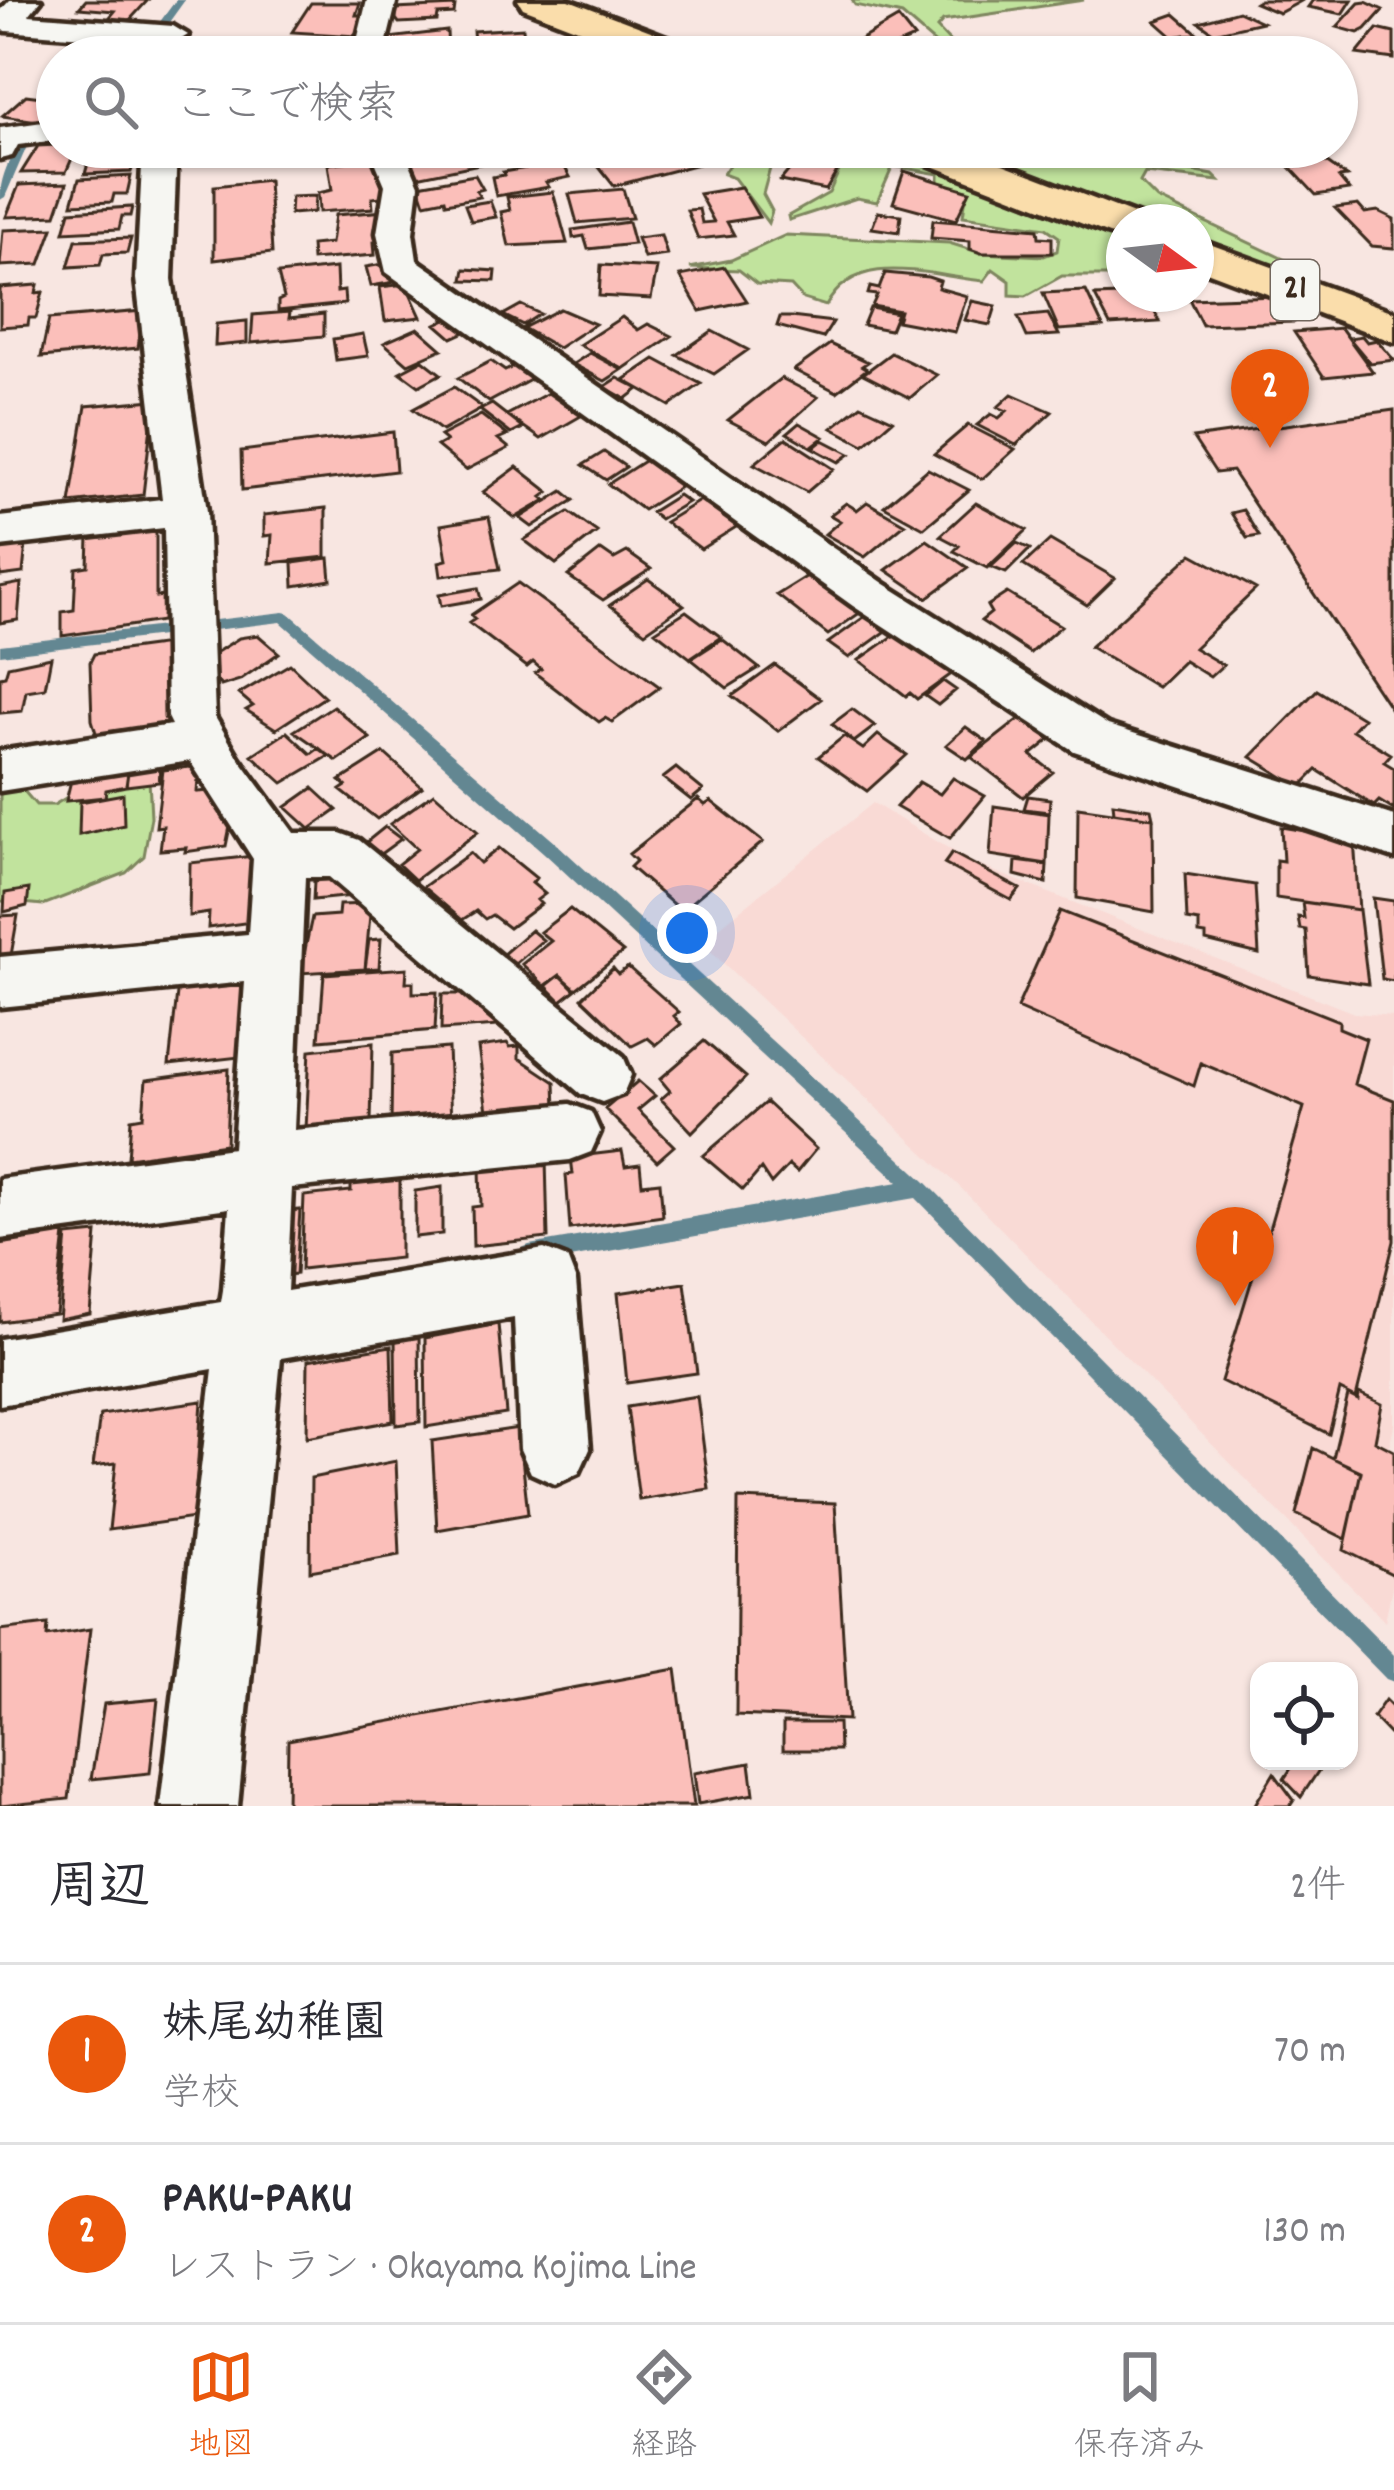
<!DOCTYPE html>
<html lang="ja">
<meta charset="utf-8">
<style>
:root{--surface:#fff;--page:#f2f2f3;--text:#2b2b33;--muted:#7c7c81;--line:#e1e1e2;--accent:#ea580c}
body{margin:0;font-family:Dekko,"Klee One",sans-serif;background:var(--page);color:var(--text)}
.controls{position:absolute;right:36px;bottom:36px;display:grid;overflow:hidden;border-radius:24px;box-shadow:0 3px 9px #0004}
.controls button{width:108px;height:108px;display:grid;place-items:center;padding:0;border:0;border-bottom:3px solid var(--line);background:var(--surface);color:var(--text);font:60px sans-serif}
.compass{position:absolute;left:1106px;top:204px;width:108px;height:108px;border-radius:50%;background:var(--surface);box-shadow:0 3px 9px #0004;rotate:105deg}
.you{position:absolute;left:687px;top:933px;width:42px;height:42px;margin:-30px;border:9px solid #fff;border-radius:50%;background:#1a73e8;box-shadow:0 0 0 18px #1a73e833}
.badge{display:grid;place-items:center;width:78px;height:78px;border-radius:50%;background:var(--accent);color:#fff;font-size:39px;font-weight:700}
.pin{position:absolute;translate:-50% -99px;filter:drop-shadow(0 3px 6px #0008)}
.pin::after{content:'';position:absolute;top:63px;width:42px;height:36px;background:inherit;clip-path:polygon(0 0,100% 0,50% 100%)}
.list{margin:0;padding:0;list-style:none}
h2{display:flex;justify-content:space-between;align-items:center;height:156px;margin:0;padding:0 48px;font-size:51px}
h2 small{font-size:39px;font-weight:400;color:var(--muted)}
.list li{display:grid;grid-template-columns:78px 1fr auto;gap:36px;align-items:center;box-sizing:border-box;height:180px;padding:0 48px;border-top:3px solid var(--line)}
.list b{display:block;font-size:45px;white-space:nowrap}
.list p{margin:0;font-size:39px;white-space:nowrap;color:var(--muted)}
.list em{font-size:39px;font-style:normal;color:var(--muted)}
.icon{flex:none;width:66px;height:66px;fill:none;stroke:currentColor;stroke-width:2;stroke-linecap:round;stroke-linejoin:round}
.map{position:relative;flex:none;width:1394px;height:1806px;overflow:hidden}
.search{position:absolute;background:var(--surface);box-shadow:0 3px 9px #0004;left:36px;right:36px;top:36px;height:132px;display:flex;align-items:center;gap:30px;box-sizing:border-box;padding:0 42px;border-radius:66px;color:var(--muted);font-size:45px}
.sheet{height:516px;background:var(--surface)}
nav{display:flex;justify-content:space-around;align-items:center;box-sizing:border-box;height:168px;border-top:3px solid var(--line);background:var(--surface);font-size:33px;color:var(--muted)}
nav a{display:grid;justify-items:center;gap:6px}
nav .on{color:var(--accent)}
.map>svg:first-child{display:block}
</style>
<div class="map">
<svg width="1394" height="1806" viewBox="0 0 1394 1806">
<rect width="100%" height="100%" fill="#f8e6e1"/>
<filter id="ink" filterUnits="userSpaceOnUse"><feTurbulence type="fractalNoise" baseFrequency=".00833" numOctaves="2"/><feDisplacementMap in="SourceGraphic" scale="24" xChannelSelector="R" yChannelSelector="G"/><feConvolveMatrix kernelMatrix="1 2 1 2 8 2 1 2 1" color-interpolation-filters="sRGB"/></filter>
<g filter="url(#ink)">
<path fill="#f9dad5" d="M873,803L973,863L1354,1013L1394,1016V1425L1388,1452L1394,1455V1578L1385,1621L959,1186L701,942Z"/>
<path fill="#c1e39d" stroke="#7e865e" stroke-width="3" d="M852,0H1084L943,21L937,28L951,43L993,57H944L946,53L902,15L855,5Z
M766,147H891L1124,234V276H1062L1026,296L1010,295V281L993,269L984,281C928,276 857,248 826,306L803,299L791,286L757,284L739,270L690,268L731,260L786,235L949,243L981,253L1044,256L1057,251L1059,237L1046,228L963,216L967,190L939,185V174L893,166L877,202L857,198L789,220L788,216L829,193L844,160L836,154L814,158Z
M948,147H1136L1142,162L1213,175L1219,181L1145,173L1140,182L1157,199L1311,272L1305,277L1196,238V222H1153Z
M756,151L768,153L772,161L763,194L772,211L768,223L734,178L723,174L731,162Z
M149,779L151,817L144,856L126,873L43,905L0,901V790L18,784L36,805H54L69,796Z"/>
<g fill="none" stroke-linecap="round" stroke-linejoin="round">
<path fill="#638792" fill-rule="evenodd" d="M176,0H185L144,57H134Z
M57,112V120L28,144L5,197L0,200C0,162 26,131 57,112Z
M284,612L289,613L556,843L926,1182L1394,1655V1682L1386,1679L916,1198L529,1265L522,1262L519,1255L522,1248L529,1245L899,1182L544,853L281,622L0,655V645Z"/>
</g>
<path fill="#fbbfba" stroke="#3b2a1e" stroke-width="3" d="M86,0H148L127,23L106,22L115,11L79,8Z
M1260,0H1303L1279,13L1255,3Z
M1313,0H1352L1343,14L1308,7Z
M1366,2L1383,10L1366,29L1358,33L1337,27L1359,3Z
M311,3H360L356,15H364L357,36L292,32Z
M455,6L454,14L438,15L437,21L399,23L396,19V9Z
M1238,11L1262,22L1214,33L1199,22Z
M1175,14L1197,33L1173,37L1155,21Z
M898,18L914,38L875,55L853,44Z
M523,28L525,49L475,52L473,31Z
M1377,29L1394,33V59L1357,54Z
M447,31L448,53L391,57L389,38Z
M579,33L581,45L532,48L531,35Z
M196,41H252L246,57H187Z
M593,47L595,57H556L555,50Z
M26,95L57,99V103L38,121L2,116Z
M38,146L57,145L77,147L66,172L21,173Z
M132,147L130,155H136L131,172L85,174L92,149Z
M481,147H544L546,152L486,161Z
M639,147L655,152L692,147L706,162L614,186L594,161Z
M463,148H473L480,164L412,178L404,158Z
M381,156L390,196L372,198L373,208L319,212L318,193L332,190L328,164L351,161L350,157Z
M801,156L842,163L826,190L780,181Z
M562,162L570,177L546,182L549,187L496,196L492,177L504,175L503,172Z
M1326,162L1347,177L1339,178L1349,190L1316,195L1290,167Z
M904,171L970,191L956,220L893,203Z
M475,175L483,189L476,191L480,197L446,203L445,199L425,203L419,185Z
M131,176L127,194H114L112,202L72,204L79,179Z
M268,180L272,253L214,260V186Z
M67,183L56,215L6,217L19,185Z
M741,187L759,217L727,222L734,235L698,239L687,210L699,209L702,223L714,222L699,194Z
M623,189L632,218L577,223L569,194Z
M553,192L567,243L509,246L501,212L510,210L507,197Z
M315,196L314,212L290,214L291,197Z
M490,201L496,217L471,221L465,205Z
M1358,205L1365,213L1378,211L1394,219V248L1372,246L1335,208Z
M132,207L130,216H122L119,229L64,232L70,211Z
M387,211L382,241L374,242L375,255L312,260L311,245L331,243L335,215Z
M878,212L901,215L899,232L872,228Z
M933,220L1038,229L1039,237L1052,238V253H981L970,249V241L931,238Z
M628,222L634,244L588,249L584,236L573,238L572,230Z
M53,228L40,264L0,266L3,230Z
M661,235L667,255L644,258L637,238Z
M131,238L127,253L103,254L100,265L68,267L76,240Z
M389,263L395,282L371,286L366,267Z
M601,265L657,268L651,299L599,296Z
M725,267L747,301L700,311L680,276Z
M336,268L337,292L344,291L345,304L278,311V301L284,298L278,274Z
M465,269L496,271L495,281L463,280Z
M885,273L928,277L940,281L938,288L967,296L955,332L897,321L900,311L872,306L877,295L868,294L870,287L879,289Z
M406,284L421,317L385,321L380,287Z
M38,285L36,293L43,292L36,318H29L28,325L0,327V288Z
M1086,291L1103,327L1059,330L1043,293Z
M1145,294L1160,322L1110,325L1095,296Z
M1277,296L1293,322L1202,325L1189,299Z
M972,301L996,306L990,325L965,320Z
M521,305L540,314L523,325L503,315Z
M870,308L897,313L890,330L863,325Z
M560,309L595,324L558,348L523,328Z
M143,311L138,348L41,357L49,319Z
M290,312L289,318L324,314V336L251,343L253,315Z
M457,314L474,328L452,338L436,324Z
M1048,314L1059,335L1027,337L1018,317Z
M622,317L638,330L648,324L672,336L623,369L579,345Z
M780,317H791L833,322L823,338L777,326Z
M247,321V343L215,346L216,324Z
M418,328L442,349L408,364L384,343Z
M1341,328L1373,372L1324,377L1294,332Z
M712,331L748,350L714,374L677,355Z
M363,334L368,356L336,360L333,339Z
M1362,336L1367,342L1377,340L1394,360L1370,363L1349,338Z
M830,344L868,362L862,366L867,369L837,392L794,370Z
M590,353L622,370L605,381L573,364Z
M891,353L937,375L910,398L863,374Z
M655,359L701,384L670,406L624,380Z
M423,360L441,374L419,386L400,372Z
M491,361L505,371L515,366L532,379L489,402L458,378Z
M618,378L639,389L626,399L604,387Z
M781,378L818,397L769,441L728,420Z
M454,387L483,408L442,431L413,409Z
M548,393L581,416L541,439L507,415Z
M1012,394L1052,412L1016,445L977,425L991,414L999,418L1007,411L998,407Z
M154,400L143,495L70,503L86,406Z
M492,404L523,428L511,434L480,410Z
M861,405L893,420L864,445L832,428Z
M1394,410V714L1232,471L1216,473L1193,438Z
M481,415L507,435L498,439L509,448L466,470L437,446L446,441L440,436Z
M799,423L824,437L811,447L787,433Z
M968,425L1015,449L982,479L934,454Z
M393,432L396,471L242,490L241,451Z
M786,438L834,469L807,492L754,464Z
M823,440L850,454L839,462L813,448Z
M604,452L626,467L606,480L583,465Z
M652,456L688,482L643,510L608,484Z
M517,467L549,492L542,497L546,500L515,518L483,492Z
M928,469L969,490L924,528L884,506Z
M563,491L574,500L532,527L520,518Z
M678,495L688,502L660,519L651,512Z
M704,498L741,524L701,549L665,522Z
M867,502L905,524L865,557L825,534L840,521L830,515L846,503L857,510Z
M976,503L1027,530L987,568L954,551L959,546L940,536Z
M326,508V557L270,563L272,535L264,536V515Z
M1243,510L1259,536L1247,538L1231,513Z
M569,512L597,532L556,564L524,540Z
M489,517L500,569L441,576L439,562L447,560L441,525Z
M156,530V597L163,596L162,621L62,636V612L74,610L76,568L88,566L89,537Z
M927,540L968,568L927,598L886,570Z
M1050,540L1115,578L1087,605L1023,565Z
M26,543L23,573L0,576V547Z
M1017,543L1030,549L1006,573L991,567Z
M601,550L614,559L627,552L651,569L603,600L568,576Z
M1192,554L1256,589L1194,648L1223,665L1210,677L1184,661L1157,687L1090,647Z
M329,558L331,580L294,586L293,563Z
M817,570L867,608L828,635L777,595Z
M648,579L684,605L645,632L610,605Z
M21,583L18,620L0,623V587Z
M518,583L660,687L612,722L605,718L599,722L535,673L541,669L533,662L527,667L469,623L475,619L471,615Z
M478,588L481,599L441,606L439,595Z
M1007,593L1061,626L1030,653L981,621L991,613L987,606Z
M686,611L721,637L690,658L655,631Z
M871,612L892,627L849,658L828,643Z
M899,632L953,673L917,699L910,693L906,696L859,660Z
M258,635L279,653L240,680L221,686L206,668L209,657L239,638Z
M722,639L759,668L727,688L691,659Z
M168,644L175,721L149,727L150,735L106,744L105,735L97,736L92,720L90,662L94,654Z
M51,657L45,688L26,691L22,711L0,713V677L5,676L8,666Z
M290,664L325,697L276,729L246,710L253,706L239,694Z
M775,665L821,699L778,731L732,696Z
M943,681L956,690L938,705L925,696Z
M1317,690L1363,718L1352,730L1391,754L1384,762L1394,768V810L1379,801L1374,806L1317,770L1300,787L1251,757Z
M333,706L370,738L337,761L294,731Z
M852,709L875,726L854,742L832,724Z
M1022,717L1052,738L1031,755L1053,772L1023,797L971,757Z
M966,727L986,741L967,759L946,745Z
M287,732L311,754L319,748L329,756L283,783L252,755Z
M878,735L907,755L867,791L818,757L844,736L863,749Z
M384,753L422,787L377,819L340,790L346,786L340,781Z
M161,760L159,782L126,786L129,765Z
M129,765L126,786L106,790L105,797L66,801L73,772Z
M199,766L197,792L222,790L234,807L226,846L185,852L186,848L160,850L163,826L156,827L163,770Z
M676,768L703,790L691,800L663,778Z
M953,778L985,796L950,838L896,807L919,782L940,794Z
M313,788L337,810L310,829L286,807Z
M434,793L478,832L415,880L398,864L417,849L390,824Z
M123,794L124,825L79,835L80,802Z
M1028,796L1050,799L1049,812L1024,809Z
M698,799L705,805L711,801L763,842L681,911L630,867L636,861L629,854Z
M1113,803L1151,809L1153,818L1114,812Z
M994,806L1049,814L1047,864L990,855Z
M1078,807L1153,818L1154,912L1077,898Z
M385,827L401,839L379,855L365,843Z
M1281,827L1354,839L1359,910L1276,898V860L1283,861Z
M499,848L536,878L532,883L545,894L537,900L541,904L509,928L492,915L485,919L476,911L462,920L423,887L470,853L480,863Z
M952,853L1020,889L1011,900L944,864Z
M263,855L259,921L208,928L209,913L189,916L190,863Z
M1016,861L1047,865L1046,883L1015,875Z
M1185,874L1255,885L1259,954L1206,941V935L1199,934V922L1187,920Z
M353,877L354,896L313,900L314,881Z
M29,889L27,906L4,912L5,893Z
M1373,898L1394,901V981L1382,979Z
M1302,902L1359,910L1368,984L1309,975L1306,930L1300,929L1298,917L1304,918Z
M371,904L365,969L300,973L312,917L338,915L339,905Z
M570,909L623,952L576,989L560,975L545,986L522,964L551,941L540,932Z
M1060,911L1339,1021V1028L1366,1039L1354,1084L1394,1100V1241L1356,1398L1340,1390L1329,1434L1221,1381L1256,1266L1221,1250L1229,1226L1265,1243L1304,1107L1201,1063L1194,1086L1017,1008Z
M18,915L9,967L0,968V916Z
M531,930L543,940L514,965L502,955Z
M381,939L379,968L365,969L369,940Z
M628,967L679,1012L674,1016L681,1024L656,1045L648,1038L632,1046L582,998L613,968L618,974Z
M407,968L406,982H413V993L437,992L435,1030L319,1040L324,974Z
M560,975L575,990L561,1001L546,986Z
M245,976L240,1057L169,1065L178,984Z
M442,994H470L499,1026L441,1030Z
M704,1041L746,1077L692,1132L661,1099L670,1091L660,1079Z
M373,1043L371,1122L306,1129L310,1050Z
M507,1043L510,1047L519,1046V1058L555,1082L556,1110L488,1118L478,1047Z
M448,1048L451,1122L391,1127L392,1053Z
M229,1069L226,1144L128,1158L131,1119L143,1117L146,1080Z
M638,1081L655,1096L638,1110L674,1146L657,1161L605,1109Z
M766,1102L816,1149L797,1172L789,1165L771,1184L761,1169L743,1190L703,1156Z
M622,1151L625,1166L640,1164L642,1184L660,1182L663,1216L570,1229L566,1175L573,1174L571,1157Z
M546,1159L548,1238L473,1246L472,1207L481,1206L480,1167Z
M400,1175V1258L301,1269L304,1196L351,1191V1180Z
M442,1187V1234L415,1237V1191Z
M300,1210L296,1274L273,1276L277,1212Z
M97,1233L90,1314L59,1320L67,1236Z
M65,1234L56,1314L0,1322V1244Z
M685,1283L697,1373L627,1383L618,1293Z
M498,1324L506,1414L426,1427L425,1338Z
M419,1334L420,1422L396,1425L395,1337Z
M391,1346L393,1421L307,1437L308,1360Z
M1359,1393L1382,1404L1375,1441L1394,1451V1575L1344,1550L1361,1471L1333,1458L1348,1395L1358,1400Z
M697,1396L709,1489L639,1500L627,1407Z
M202,1401L194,1518L109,1530L116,1463L93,1466L100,1415Z
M519,1428L528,1514L437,1530L432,1441Z
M1313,1448L1361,1472L1346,1539L1296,1514Z
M396,1461L400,1555L310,1571L311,1478Z
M738,1499L835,1503L848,1720L736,1715Z
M48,1624L47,1636L90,1629L69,1799L0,1806V1630Z
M676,1669L694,1806H287L288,1740Z
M158,1699L150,1773L91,1779L104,1704Z
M1385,1700L1394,1709V1739L1373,1717Z
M783,1723H838L839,1750H783Z
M1296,1761H1325L1301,1797L1284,1779Z
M750,1763L754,1794L698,1804L694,1773Z
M1274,1773L1294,1800L1290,1806H1254Z"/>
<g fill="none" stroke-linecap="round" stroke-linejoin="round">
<defs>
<path id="minor" d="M10,0H41L29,15L173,26L188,35L173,44L6,31L0,29V11Z
M367,0H397L383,57H353Z
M57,120V140L18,145L12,156L0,159V128Z
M143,147H177L172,279L207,511L215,717L239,758L294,833H340L359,840L623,1056L631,1075L623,1094L602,1102L581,1094L329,877H305L294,1130L570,1104L591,1112L600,1132L591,1152L570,1160L292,1188L287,1291L544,1249L567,1258L576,1281L590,1449L579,1473L555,1484L531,1473L520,1449L514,1318L281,1358L238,1806H160L213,1369L0,1405V1339L221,1302L223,1290L229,1208L0,1239V1179L233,1148L245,982L0,1007V957L248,934L253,859L190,761L0,791V751L171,725L167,717L164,528L0,547V517L162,499L136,279Z
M369,147H403L419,185L413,233L417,260L885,584L1108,725L1394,816V858L1074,751L853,606L386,272L377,233L385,185Z"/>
<path id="primary" d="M518,0H569L698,49L704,57H651L523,8Z
M901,147H958L1139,216L1144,222H1124V238L1109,234L907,156Z
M1196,239L1394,312V342L1196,267Z"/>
</defs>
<use href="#minor" stroke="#3b2a1e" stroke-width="9"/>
<use href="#primary" stroke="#3b2a1e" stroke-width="9"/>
<use href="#minor" fill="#f6f6f2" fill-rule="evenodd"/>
<use href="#primary" fill="#faddab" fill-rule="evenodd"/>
</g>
</g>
<g text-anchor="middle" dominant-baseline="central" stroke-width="9" stroke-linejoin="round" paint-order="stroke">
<rect fill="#f6f6f2" stroke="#73675e" stroke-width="3" x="1271" y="260" width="48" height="60" rx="9"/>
<g font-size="36" font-weight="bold" fill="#3b2a1e">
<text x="1295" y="290">21</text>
</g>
</g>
</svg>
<div class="controls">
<button><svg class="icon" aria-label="locate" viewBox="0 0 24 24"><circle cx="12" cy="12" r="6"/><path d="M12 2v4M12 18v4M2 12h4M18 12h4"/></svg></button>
</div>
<svg class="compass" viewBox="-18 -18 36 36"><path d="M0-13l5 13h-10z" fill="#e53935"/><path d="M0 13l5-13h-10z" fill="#7c7c81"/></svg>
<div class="you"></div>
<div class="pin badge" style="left:1235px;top:1306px">1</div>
<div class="pin badge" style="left:1270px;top:448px">2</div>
<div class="search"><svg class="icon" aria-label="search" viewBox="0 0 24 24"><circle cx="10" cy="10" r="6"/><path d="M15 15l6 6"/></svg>ここで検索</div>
</div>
<section class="sheet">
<h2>周辺<small>2件</small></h2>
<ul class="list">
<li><span class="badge">1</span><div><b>妹尾幼稚園</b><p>学校</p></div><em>70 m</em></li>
<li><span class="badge">2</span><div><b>PAKU-PAKU</b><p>レストラン · Okayama Kojima Line</p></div><em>130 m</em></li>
</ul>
</section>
<nav>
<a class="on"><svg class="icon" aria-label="map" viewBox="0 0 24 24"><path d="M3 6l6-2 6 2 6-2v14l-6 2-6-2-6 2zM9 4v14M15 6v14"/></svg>地図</a>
<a><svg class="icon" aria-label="directions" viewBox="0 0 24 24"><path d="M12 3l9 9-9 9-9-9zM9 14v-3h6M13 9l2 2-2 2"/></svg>経路</a>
<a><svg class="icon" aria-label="saved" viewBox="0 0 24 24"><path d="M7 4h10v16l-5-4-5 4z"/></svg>保存済み</a>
</nav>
